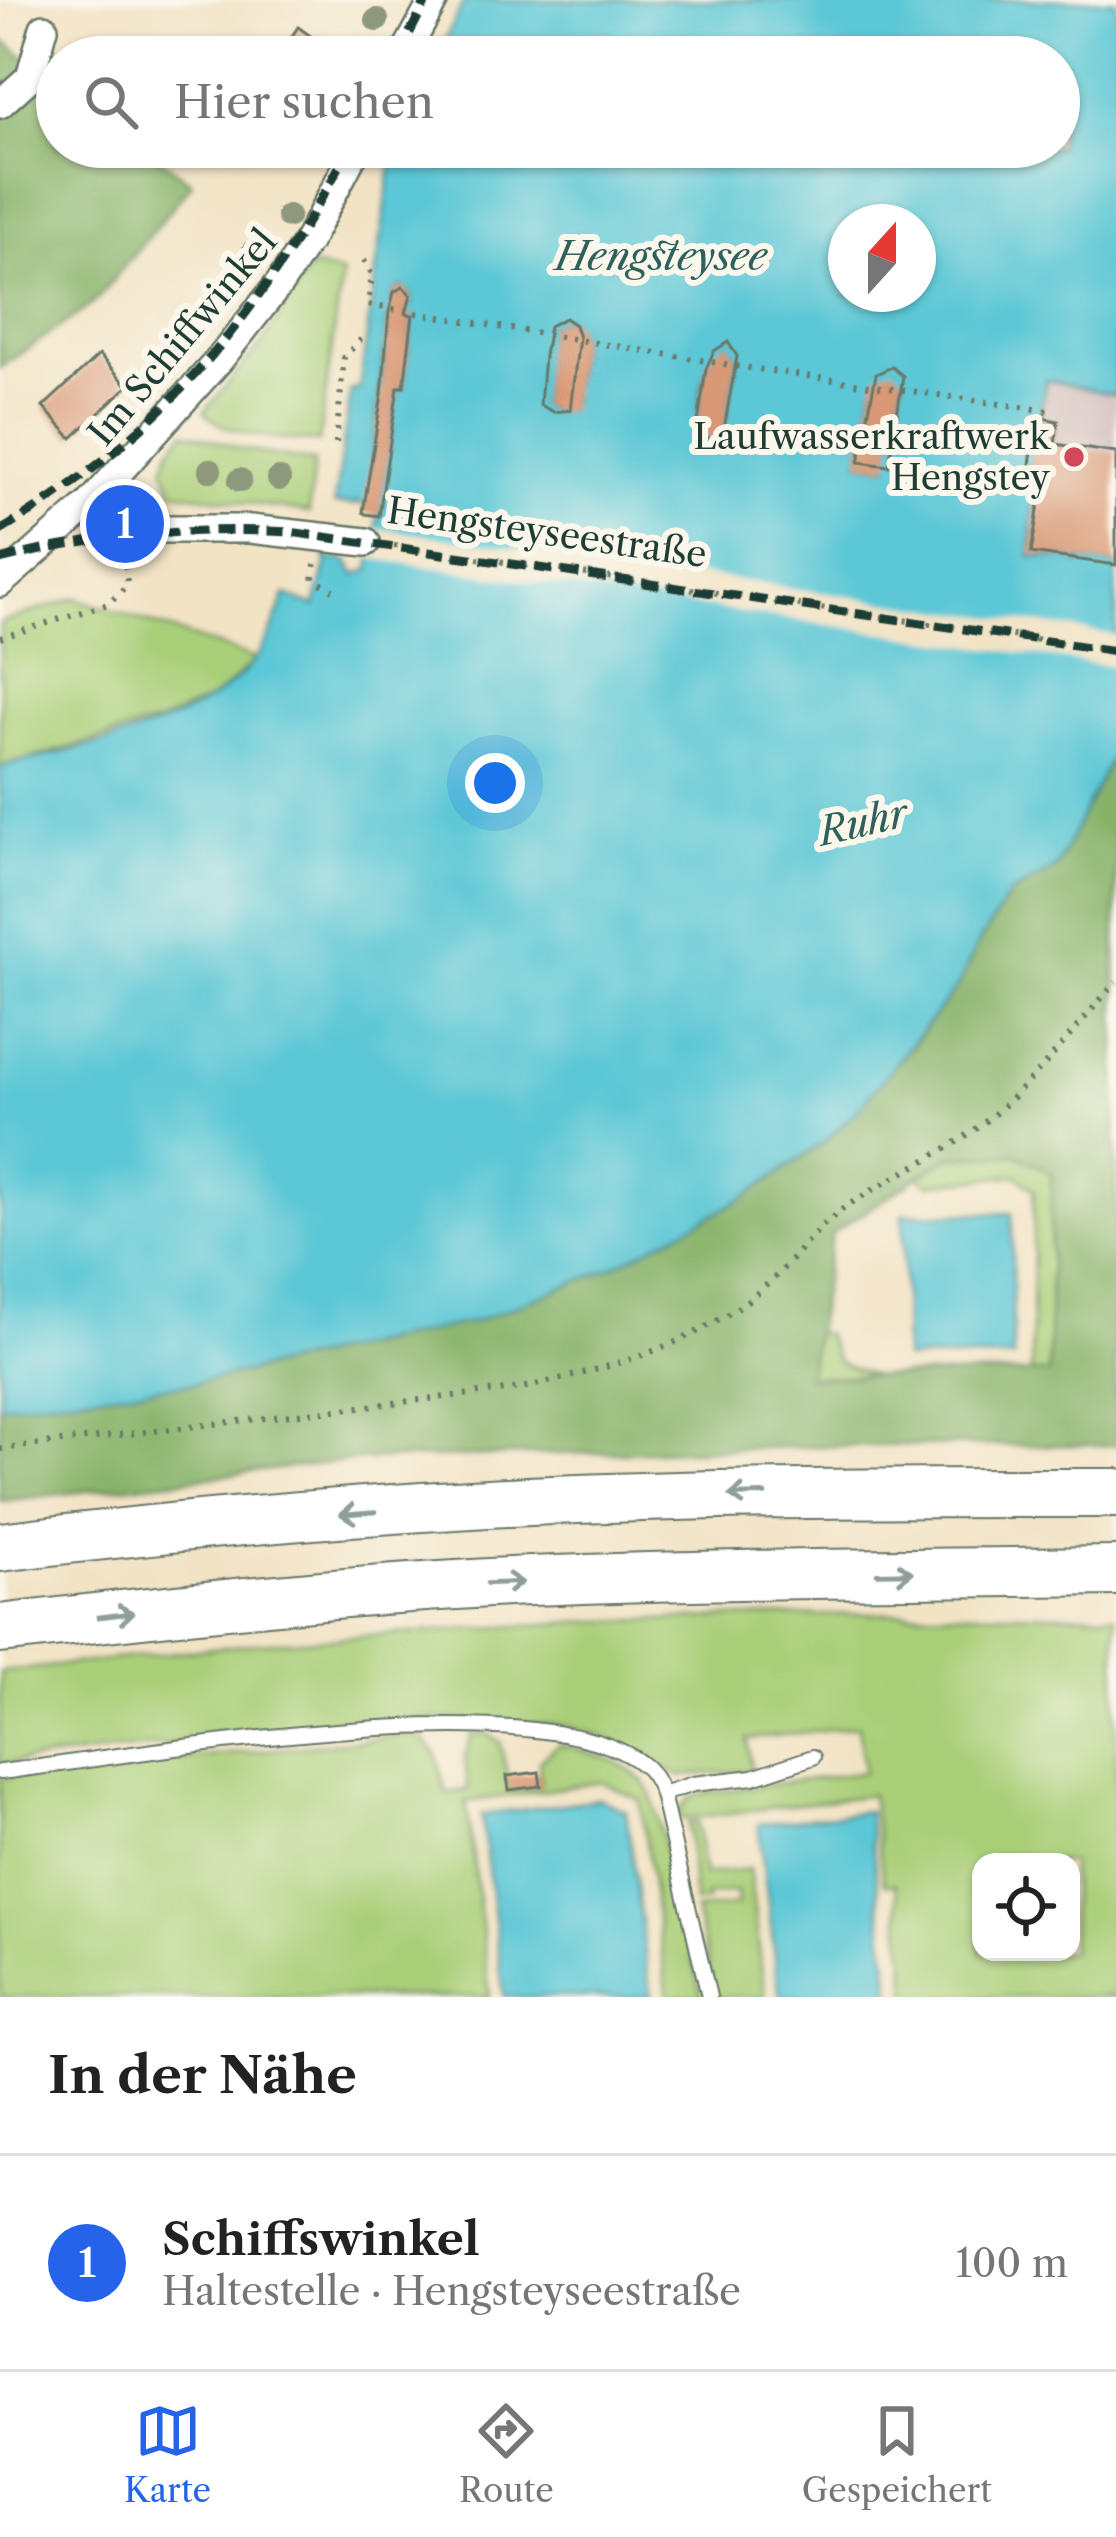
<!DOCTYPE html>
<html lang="de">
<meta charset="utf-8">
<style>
:root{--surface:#fff;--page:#f6f6f6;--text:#222;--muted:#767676;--line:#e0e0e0;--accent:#2563eb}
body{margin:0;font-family:"Libre Caslon Text",serif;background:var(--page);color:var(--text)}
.controls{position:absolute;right:36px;bottom:36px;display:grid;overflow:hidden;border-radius:24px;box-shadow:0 3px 9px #0004}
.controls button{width:108px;height:108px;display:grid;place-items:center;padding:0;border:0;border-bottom:3px solid var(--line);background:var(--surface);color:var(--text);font:60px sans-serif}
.compass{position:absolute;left:828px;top:204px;width:108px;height:108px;border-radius:50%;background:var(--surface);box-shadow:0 3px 9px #0004;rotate:21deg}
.you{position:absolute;left:495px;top:783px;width:42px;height:42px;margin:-30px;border:9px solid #fff;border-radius:50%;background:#1a73e8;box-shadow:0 0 0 18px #1a73e833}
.badge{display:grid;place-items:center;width:78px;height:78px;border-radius:50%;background:var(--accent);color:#fff;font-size:39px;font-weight:700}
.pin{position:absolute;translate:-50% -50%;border:6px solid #fff;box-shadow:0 3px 12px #0006}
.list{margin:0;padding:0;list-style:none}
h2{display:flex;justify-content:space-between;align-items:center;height:156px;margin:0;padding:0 48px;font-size:51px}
h2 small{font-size:39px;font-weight:400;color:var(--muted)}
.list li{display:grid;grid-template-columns:78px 1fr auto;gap:36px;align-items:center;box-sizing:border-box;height:216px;padding:0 48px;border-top:3px solid var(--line)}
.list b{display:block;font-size:45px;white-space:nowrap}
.list p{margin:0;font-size:39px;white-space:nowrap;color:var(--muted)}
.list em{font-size:39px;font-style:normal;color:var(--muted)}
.icon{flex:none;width:66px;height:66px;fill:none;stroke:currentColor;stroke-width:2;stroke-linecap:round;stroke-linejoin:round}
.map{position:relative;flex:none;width:1116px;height:1997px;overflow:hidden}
.search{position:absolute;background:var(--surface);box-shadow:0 3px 9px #0004;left:36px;right:36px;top:36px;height:132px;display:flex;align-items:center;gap:30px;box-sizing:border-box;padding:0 42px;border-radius:66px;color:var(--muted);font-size:45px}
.sheet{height:372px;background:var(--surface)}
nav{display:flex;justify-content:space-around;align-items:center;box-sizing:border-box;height:168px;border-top:3px solid var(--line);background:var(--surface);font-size:33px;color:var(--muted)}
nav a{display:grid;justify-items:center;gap:6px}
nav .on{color:var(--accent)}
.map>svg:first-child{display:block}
</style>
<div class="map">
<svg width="1116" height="1997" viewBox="0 0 1116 1997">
<rect width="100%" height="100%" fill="#fbf7ec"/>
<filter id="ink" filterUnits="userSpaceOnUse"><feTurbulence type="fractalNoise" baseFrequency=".00833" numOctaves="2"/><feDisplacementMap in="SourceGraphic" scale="24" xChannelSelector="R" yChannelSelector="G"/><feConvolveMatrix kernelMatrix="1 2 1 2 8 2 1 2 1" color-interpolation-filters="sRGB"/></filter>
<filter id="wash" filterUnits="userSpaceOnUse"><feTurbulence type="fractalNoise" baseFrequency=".004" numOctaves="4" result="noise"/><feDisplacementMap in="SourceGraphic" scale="48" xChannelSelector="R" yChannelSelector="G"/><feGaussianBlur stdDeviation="2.7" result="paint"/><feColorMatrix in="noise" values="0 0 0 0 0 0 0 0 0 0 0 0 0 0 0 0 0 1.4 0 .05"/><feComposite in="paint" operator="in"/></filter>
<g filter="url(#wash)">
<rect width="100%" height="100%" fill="#f2e3c5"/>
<path fill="#d2bfbf" d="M1046,380L1116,395V565L1082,560L1078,565L1079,560L1030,555L1034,486L1027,484Z"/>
<path fill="#aacf79" stroke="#648656" stroke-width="3" fill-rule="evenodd" d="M312,266L342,274L319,442C283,438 230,439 204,412L262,343Z
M185,431L241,449L314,462L309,513L173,491L164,468L170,449Z
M76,598L256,659L217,696L157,723L0,767V623Z
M1017,1154L1051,1173L1049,1374H1031L1034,1190L1017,1175L929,1184L918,1176L948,1157Z
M815,1333L826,1334L838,1362L874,1376L808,1377Z
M943,1612L1116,1615V1997H909L896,1884H884L871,1795L683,1819L679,1812L689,1799L699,1794L864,1772L858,1726L747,1739L751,1770L680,1776L604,1737L563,1725L440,1719L336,1725L0,1764V1672L258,1643L576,1622ZM981,1862H1071V1952H981Z
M419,1734L436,1754L446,1793L468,1790L465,1756L472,1734H488L500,1742L510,1790L541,1786L539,1761L559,1744C593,1754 630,1759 651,1792L702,1997H668L640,1800L602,1782L466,1802L490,1997H0V1778Z
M697,1822L704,1875L749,1869L765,1997H716L695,1910L737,1905L736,1892L707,1895V1901L694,1903L688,1823Z"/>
<path fill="#87b269" stroke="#53784e" stroke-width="3" fill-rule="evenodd" d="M0,38L57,81V147H144L192,183L94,303L0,368Z
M1116,745V1445L822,1446L356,1460L0,1501V1405L197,1383L477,1321L609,1269L744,1198L828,1139L913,1044L958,986L977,945L1009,895L1056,868ZM1017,1154L1051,1173L1049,1373L808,1377L832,1233L949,1157Z"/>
<path fill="#5cc7d6" stroke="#3e8285" stroke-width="3" fill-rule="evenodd" d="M465,0H1116V395L1046,380L1027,483L1034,485L1031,556L1079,559V565L1081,560L1116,565V745L1109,762L1056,868L1009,895L977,945L958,986L858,1110L828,1139L744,1198L609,1269L477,1321L197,1383L0,1405V767C84,746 195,732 253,662C269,643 277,618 285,595L315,606L327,562L325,557L348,561L355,575L370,570L398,387H404L413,316L406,314L407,306L412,305L411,295L403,287L394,292L389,313L366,507L357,502L354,505L334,504L351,390H359L394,147H1059V57H436ZM846,222H918V294H846ZM565,318L575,325L579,338L570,409L554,412L540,405L549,326ZM728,343L737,356L722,439L697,436C699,406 699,358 728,343ZM898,376L903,377L888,466L859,462L874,386Z
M1012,1213L1013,1358L904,1359L903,1214Z
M600,1799L626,1811L651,1997H504L481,1815Z
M868,1811L892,1997H780L758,1824Z"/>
<path fill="#f2e3c5" d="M371,527L1116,635V667L368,558Z"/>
<g id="blocks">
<path fill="#d99976" d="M298,27L330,50L324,57H278Z
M246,244L269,256L259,273L237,262Z
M403,287L411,295L406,314L413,315L404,387H398L379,516L366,514L363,512L382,394L389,312L394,292Z
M565,318L575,325L579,338L570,410L554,412L540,405L544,356L549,326Z
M728,342L737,356L722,440L696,436L706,369L714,351Z
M99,355L128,386L72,438L43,407Z
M892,367L903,376L889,466L859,462L876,374Z
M1037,417L1058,421L1055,444L1116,453V565L1031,553L1042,486L1027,484Z
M539,1772L541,1786L509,1790L507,1776Z"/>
</g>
</g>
<g filter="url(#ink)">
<use href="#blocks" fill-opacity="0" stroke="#697767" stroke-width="3"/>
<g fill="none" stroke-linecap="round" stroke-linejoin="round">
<defs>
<path id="lane" d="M0,1772C135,1756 539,1682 642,1764C652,1771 658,1783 662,1794L709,1997
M662,1794L693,1784L753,1777L813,1757"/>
<path id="street" d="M403,57L434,0
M0,104L30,77L44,28
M90,504L125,524L164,529H250L366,542
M0,583L90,504L219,360L280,283L309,239L357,147"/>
<path id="highway" d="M0,1547C156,1528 313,1513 471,1504C685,1492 901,1493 1116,1493
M0,1629C162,1610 325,1592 489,1583C698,1573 907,1573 1116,1571"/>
</defs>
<use href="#lane" stroke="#697767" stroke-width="18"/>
<use href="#street" stroke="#697767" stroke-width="32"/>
<use href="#highway" stroke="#697767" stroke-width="52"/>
<path stroke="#697767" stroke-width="6" stroke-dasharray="3 9" stroke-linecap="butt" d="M364,260L372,275L368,305L736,366L1049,411L1048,418
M336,443L344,357L367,333
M394,546L1116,651
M315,564L313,579L333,590
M0,638L108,604L127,585L125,549
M0,1449L522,1388C610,1368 704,1344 772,1280C797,1256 815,1229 843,1209C885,1179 935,1159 977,1128C1030,1088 1072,1031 1116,982"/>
<use href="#lane" stroke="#fff" stroke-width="14"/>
<use href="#street" stroke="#fff" stroke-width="27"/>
<use href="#highway" stroke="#fff" stroke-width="48"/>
<path stroke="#1f3d34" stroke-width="9" stroke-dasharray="18 9" stroke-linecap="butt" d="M397,57L427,0
M0,531C165,434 261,313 350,147
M0,560C95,535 192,527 290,532L1116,651"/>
</g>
<g fill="#8d987d">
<circle cx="377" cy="20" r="12"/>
<circle cx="288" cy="216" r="12"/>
<circle cx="210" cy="470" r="12"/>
<circle cx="279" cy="479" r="12"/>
<circle cx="240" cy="480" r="12"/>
</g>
<defs><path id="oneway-shaft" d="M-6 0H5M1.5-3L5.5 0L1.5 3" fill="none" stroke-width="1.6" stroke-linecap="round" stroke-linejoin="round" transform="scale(3)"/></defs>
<g stroke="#8f9e9a">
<use href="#oneway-shaft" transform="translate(747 1495) rotate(178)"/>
<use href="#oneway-shaft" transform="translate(358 1513) rotate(176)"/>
<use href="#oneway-shaft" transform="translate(895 1573) rotate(-1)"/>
<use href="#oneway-shaft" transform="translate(505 1583) rotate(-2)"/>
<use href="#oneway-shaft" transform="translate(116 1615) rotate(-7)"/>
</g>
</g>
<circle fill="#d1495b" stroke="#fbf7ec" stroke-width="4.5" cx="1074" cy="457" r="12"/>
<g text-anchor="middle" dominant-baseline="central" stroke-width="12" stroke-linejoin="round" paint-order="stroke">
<g font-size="36" fill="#1f3d34" stroke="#fbf7ec">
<text transform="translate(182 337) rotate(-50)">Im Schiffwinkel</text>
<text transform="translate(547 532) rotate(8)">Hengsteyseestraße</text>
</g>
<g font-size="36" fill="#1f3d34" stroke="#fbf7ec" text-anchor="end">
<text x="1050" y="436">Laufwasserkraftwerk<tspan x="1050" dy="41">Hengstey</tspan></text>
</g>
<g font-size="39" font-style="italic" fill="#2e605c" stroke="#fbf7ec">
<text x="661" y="256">Hengsteysee</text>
<text transform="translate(863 822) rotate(-13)">Ruhr</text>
</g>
</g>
</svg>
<div class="controls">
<button><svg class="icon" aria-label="locate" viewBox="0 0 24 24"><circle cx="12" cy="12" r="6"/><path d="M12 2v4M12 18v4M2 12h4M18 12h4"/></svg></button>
</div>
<svg class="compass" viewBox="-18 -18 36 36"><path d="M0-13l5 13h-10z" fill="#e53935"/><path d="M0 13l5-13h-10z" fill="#767676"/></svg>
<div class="you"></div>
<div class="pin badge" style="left:125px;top:524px">1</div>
<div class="search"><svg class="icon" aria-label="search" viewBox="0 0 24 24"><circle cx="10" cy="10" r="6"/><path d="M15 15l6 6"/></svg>Hier suchen</div>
</div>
<section class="sheet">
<h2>In der Nähe<small></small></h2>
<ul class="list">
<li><span class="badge">1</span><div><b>Schiffswinkel</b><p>Haltestelle · Hengsteyseestraße</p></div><em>100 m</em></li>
</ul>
</section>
<nav>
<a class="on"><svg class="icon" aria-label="map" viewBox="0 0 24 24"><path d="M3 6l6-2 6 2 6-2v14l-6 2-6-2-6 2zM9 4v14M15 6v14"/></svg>Karte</a>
<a><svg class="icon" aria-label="directions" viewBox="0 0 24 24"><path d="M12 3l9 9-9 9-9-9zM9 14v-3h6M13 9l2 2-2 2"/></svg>Route</a>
<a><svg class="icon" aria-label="saved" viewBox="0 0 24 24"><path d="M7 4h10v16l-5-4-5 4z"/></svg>Gespeichert</a>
</nav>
